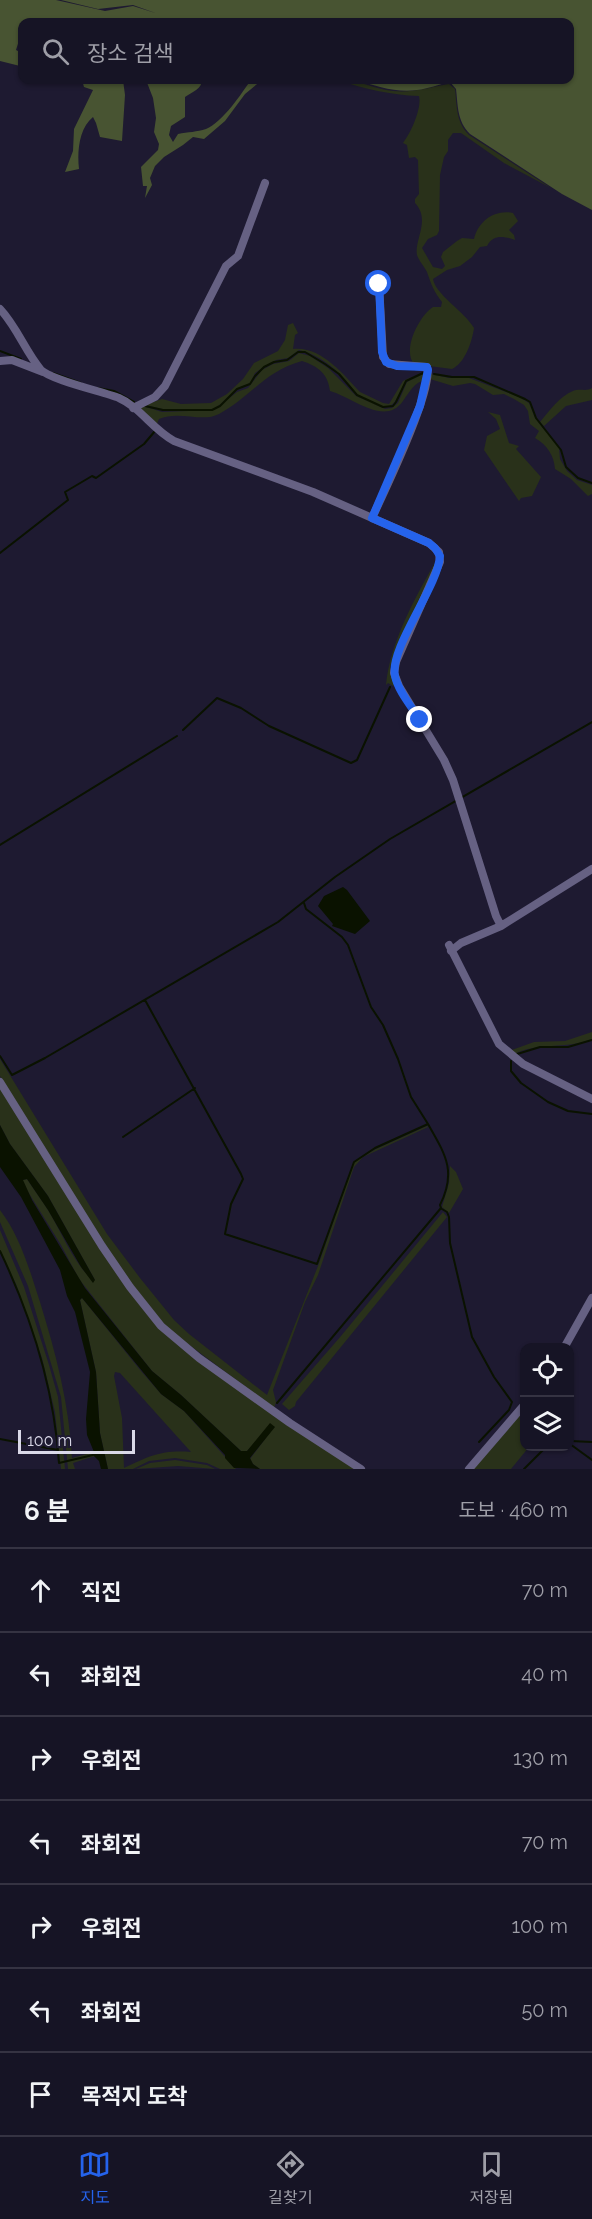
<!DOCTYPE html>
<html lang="ko">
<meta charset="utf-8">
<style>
:root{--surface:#161425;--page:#1f1d2d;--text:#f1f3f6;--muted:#9e9ea7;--line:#353342;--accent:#2563eb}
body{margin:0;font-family:Raleway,"Noto Sans KR",sans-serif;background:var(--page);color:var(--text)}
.controls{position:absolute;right:18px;bottom:18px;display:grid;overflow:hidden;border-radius:12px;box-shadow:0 2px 4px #0004}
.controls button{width:54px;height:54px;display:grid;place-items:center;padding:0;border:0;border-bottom:2px solid var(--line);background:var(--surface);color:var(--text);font:30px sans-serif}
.scale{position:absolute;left:18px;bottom:15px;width:117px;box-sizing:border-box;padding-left:6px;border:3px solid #dad9e8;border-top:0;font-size:16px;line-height:21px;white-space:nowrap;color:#dad9e8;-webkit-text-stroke:4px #1e1a31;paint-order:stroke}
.stop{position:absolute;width:18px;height:18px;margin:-14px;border:4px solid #2563eb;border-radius:50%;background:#fff}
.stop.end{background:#2563eb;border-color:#fff;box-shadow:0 2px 6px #0008}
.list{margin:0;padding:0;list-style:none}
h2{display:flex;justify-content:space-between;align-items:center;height:78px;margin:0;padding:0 24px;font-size:26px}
h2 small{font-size:20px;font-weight:400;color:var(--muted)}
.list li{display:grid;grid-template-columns:39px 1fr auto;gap:18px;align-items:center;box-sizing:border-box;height:84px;padding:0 24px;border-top:2px solid var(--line)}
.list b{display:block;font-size:22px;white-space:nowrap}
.list em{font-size:20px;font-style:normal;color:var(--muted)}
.icon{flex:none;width:33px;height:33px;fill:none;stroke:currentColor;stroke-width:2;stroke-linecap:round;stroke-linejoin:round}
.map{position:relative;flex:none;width:592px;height:1469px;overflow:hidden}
.search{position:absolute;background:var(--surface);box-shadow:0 2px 4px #0004;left:18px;right:18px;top:18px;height:66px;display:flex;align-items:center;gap:15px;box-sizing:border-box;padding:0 21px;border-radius:12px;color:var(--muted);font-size:22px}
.sheet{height:666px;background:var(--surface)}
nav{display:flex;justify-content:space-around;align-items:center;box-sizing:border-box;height:84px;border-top:2px solid var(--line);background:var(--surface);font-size:16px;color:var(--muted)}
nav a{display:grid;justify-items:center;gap:3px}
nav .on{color:var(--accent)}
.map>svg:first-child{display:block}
</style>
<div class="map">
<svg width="592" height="1469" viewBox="0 0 592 1469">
<rect width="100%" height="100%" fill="#1e1a31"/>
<path fill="#29311a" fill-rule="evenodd" d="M338,80C357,79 374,89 393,91C414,93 430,87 449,84L455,89C457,107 456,122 469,135L551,188L504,163L461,133H453L448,140V151L444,157L440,175L439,231L437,235L428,239L422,248L433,267L442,269L445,266L441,257L443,252L457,241L462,238L474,239C478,221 495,209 513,213L518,221L509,230L514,235L515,240C504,236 493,234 487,246L480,247L472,257L460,266L447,270L433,279C435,294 465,312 474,328C472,342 465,363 452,369L414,364C402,350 419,316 433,307H441L442,302C434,292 431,284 427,272C424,266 419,261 417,255C414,240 431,220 415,203V199L419,194L418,160L415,157L409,158L407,145L403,143C411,133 422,108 419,96C390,95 365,89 338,80Z
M293,323L298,333L295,335L293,349C321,346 343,374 360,392L383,403L389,404L403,381L411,377C400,384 399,403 389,406C381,409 365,400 358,395C355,392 352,388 349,384C337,369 318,354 299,350L288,358L276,360L265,366L255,373L250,383L236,389L221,404L213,409H162L145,405L162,399L181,404L211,403L227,394L243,379L254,363L278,351L285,340L288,325Z
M299,353L310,356L328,368L356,396L385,409L392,408L398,403L407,382L423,374L427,375L426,379C414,383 410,391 403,401C385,427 352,397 330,391C328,374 318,366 302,361C263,372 251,397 219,414C202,423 179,410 159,419L156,426L139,410L143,406L162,412L214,410L237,392L248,388L262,370L273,364L289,361Z
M431,374L449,378H469L519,397L529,403L535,418L559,448L560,459L567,471L577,480L592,485V494L588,496L571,479L555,469C554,455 547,445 535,438L539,431L530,424L528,411L524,405L514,399L504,394L493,395L475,384L470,383L453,386L430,379Z
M592,388V400L566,406L544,426L540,422C549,411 560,396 573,391C580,388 586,392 592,388Z
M488,412L500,415L509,443L519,446L516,449L541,477L532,496L521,498L519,501L484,450L487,436L500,429L496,419Z
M437,559L390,667L391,674L396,683L393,686L388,683L386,685C390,642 416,596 437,559Z
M592,1032V1039C566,1050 538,1041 512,1055L509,1051L534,1042L565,1041Z
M0,1059L107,1234L140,1278L174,1320L189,1334L267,1395L318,1266L354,1162L376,1149L427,1126L428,1127L363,1157L354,1167L318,1275L305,1302L273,1390L276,1402L274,1408L176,1335L165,1326L124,1276L0,1076Z
M0,1086L160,1327L357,1469H260L253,1464L250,1459L274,1427L247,1451H241L181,1395L152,1371L79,1279L61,1245L25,1187L22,1180L27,1179C34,1190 42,1200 48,1210C59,1227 78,1273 95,1280L48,1196L10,1144L0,1125Z
M450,1166L456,1172L463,1189L449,1213L442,1207L449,1183Z
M0,1210C20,1236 30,1271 40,1302C56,1354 69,1403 72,1458L94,1452L95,1456L73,1463L75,1469H68L61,1397L28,1286L0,1222Z
M443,1212L447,1217L296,1402L295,1406L289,1410L282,1404L341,1336Z
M0,1230L24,1287L49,1365L58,1397L65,1469H61L55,1412L42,1358L16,1284L0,1250Z
M82,1298L141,1371L161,1394L184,1411L236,1469H220L207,1463L175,1458L149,1461L133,1469H108L100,1433L96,1372L80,1300ZM115,1372L120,1373L191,1452C161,1450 150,1456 124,1468L122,1418L114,1376Z
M524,1407V1446L529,1447L511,1469H473Z
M175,1460L207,1465L215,1469L178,1466L136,1469L150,1463Z"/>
<path fill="#485432" d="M0,0H56L105,11L133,6L184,22H22V31L16,50L22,53V62L20,66L0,61Z
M61,0H592V210L562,194L470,134C457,121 458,106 456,89L450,82C439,84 428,89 417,90C396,93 376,86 356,80H570V22H190L175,20L133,5L98,9Z
M82,80H123L125,95L122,141L100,137L96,123L93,117C79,128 77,152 79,169L65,172L73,151L74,129L93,90L84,87Z
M146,80H202C202,89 192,92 185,97V117L171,126L169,135L173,142L178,134C188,132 197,132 206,129C223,122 241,94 251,80H262L245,94L225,121L204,139L193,137L183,145L164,157L155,166L150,178L152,185L145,198L147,186H143L141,167L158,150L159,144L154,132L156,118L153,98Z"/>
<path fill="#0a1200" d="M343,887L347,890L370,921L355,934L332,926L333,924L318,906L324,896Z
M0,1125L10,1144L48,1196L95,1280L93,1283L81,1267L48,1210L27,1179L23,1180L32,1200L85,1288L152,1371L181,1395L241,1451H247L270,1423L275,1427L250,1458L253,1464L260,1469L234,1468L225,1458V1455L184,1411L161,1394L82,1298L80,1300L96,1372L100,1433L108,1469H101L99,1461L93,1455L94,1452L87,1435L86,1419L90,1372L75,1312L67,1296L60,1270L21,1197L0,1167Z"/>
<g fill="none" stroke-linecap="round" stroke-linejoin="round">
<path stroke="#0a1200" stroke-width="2" d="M0,351L21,359
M53,373L81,383
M434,374L452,377H474L525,399L530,402L536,418L561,450L566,467L578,478L592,483
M98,388L114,391L134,402
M145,406L163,410H212L220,406L237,389L250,384L255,376L264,367L274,362L287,360L298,352H305L325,364L339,374L357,395L383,407L393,406L396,402L406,381L423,373
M0,553L68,500L65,492L92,476L96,478L144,444L155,431
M183,730L217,698L241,708L269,726L351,763L357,760L390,687
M0,845L177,736
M145,1000L241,1174L243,1179L231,1204L225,1234L317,1264L354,1162L375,1148L428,1124L411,1097L398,1059L383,1025L371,1007L348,945L342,937L306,909L304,903
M514,1055L540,1047H568L592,1040
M0,1056L12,1075L45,1058L278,922L335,877L390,839L592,722
M511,1061V1071L521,1083L548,1102L568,1111L592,1114
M123,1137L195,1088
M442,1209L447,1212L449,1217L450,1243L472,1337L494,1377L512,1402L509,1410L479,1442
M0,1251C32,1318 54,1389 59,1463L93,1455
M277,1403L441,1208L440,1205C457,1171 445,1154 428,1124
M0,1439L58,1450
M570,1441L592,1442
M570,1444L592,1460
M524,1469L547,1446"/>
<path stroke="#666183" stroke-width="8" d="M0,309C17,327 25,351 41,370C51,380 104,392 119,398C140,407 153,430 174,441L313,492L429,543L439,552L440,562L396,662L394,673L399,686L444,760L453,780L496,916L501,926
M0,361L12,360L43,372
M133,408L155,397L165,386L226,266L238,256L265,183
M372,518C384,492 434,389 427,367L389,364L383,357L379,284
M449,945L499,1044L523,1064L592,1099
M451,951L461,943L501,926L592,869
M0,1082L102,1246L130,1287L161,1326L199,1358L290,1423L361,1469
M564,1348L592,1298
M469,1469L524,1405"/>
</g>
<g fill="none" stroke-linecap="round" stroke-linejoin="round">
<path stroke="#2563eb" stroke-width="8" d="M379,284L382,352L386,362L397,366L427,367L428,370L420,406L372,518L429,543L435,548L440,556C438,587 389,648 395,676C398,691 412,707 420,720"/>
</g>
</svg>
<div class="controls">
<button><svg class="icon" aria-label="locate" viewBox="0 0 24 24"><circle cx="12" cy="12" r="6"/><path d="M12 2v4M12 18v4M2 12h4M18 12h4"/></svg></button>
<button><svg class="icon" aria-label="layers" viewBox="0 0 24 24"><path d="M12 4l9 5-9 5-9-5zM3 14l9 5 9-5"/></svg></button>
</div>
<div class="scale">100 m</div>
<div class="stop" style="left:379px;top:284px"></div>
<div class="stop end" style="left:420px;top:720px"></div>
<div class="search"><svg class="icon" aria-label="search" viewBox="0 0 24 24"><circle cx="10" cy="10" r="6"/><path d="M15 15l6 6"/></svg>장소 검색</div>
</div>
<section class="sheet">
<h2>6 분<small>도보 · 460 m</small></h2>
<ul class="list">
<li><svg class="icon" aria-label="ahead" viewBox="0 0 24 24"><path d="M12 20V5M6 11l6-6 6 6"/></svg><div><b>직진</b></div><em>70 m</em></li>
<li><svg class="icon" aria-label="left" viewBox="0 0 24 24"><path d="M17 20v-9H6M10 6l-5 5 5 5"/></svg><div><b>좌회전</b></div><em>40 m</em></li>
<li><svg class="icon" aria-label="right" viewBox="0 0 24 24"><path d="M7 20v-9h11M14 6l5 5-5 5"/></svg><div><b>우회전</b></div><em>130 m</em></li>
<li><svg class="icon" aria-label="left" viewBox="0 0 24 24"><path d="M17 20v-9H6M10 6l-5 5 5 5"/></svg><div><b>좌회전</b></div><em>70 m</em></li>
<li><svg class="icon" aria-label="right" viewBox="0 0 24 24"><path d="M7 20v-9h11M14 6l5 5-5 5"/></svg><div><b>우회전</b></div><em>100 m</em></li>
<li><svg class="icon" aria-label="left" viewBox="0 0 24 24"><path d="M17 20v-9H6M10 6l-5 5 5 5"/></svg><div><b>좌회전</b></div><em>50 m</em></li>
<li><svg class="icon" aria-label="arrive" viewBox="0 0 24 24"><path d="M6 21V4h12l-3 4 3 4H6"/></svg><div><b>목적지 도착</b></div></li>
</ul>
</section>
<nav>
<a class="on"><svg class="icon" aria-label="map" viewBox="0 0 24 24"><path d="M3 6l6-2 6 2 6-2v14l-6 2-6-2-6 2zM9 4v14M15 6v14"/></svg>지도</a>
<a><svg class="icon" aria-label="directions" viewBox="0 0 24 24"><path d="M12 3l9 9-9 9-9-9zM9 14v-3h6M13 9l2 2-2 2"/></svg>길찾기</a>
<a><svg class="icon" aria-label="saved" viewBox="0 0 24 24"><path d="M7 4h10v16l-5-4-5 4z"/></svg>저장됨</a>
</nav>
